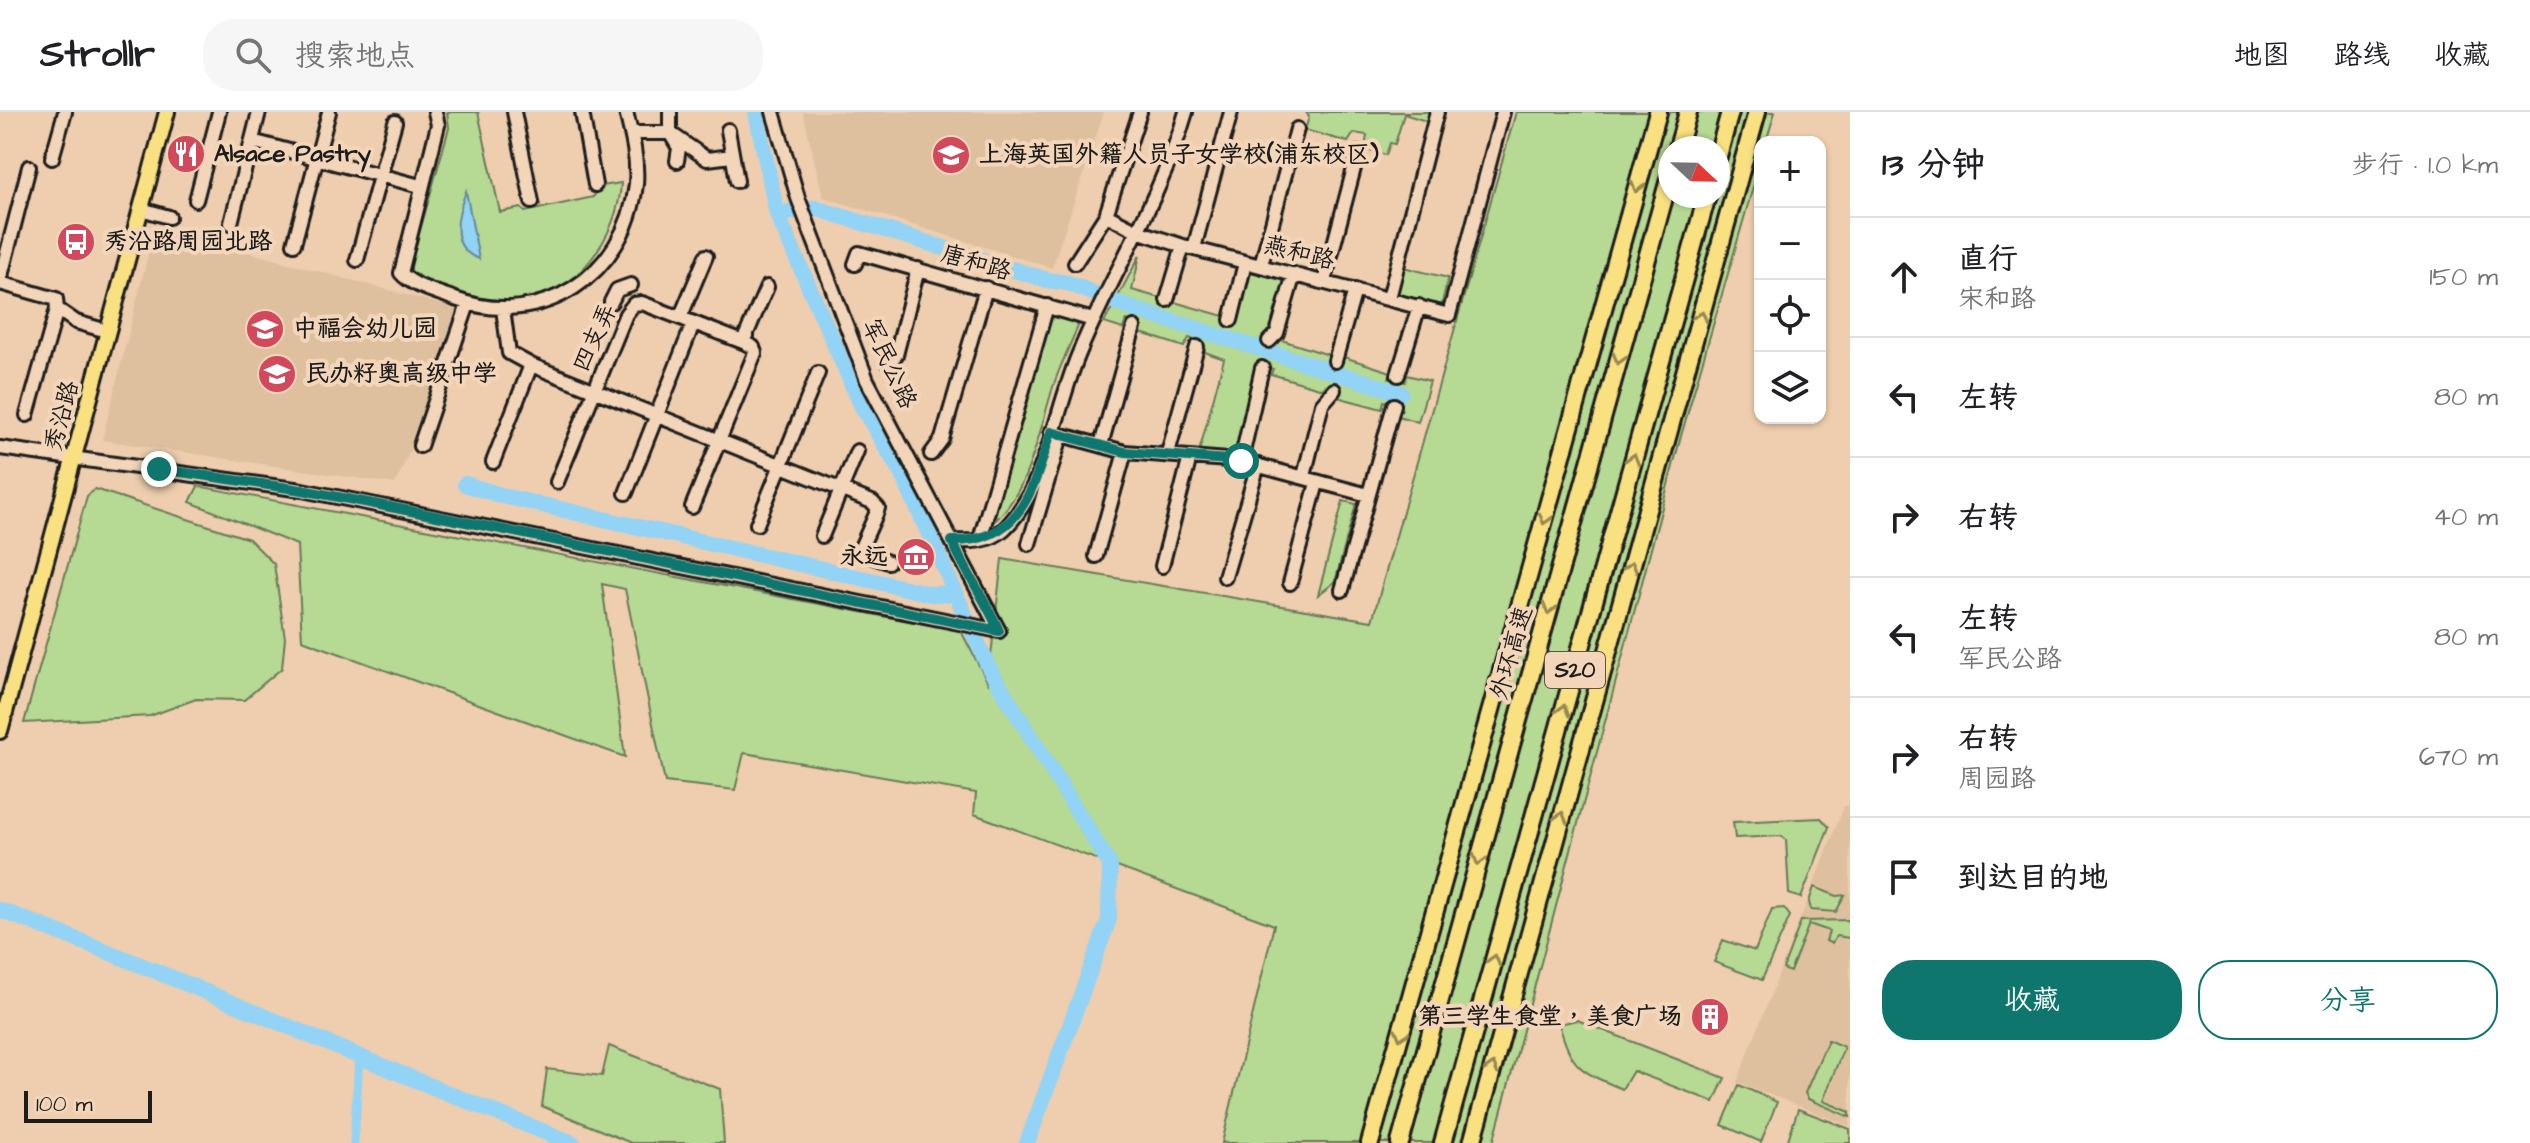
<!DOCTYPE html>
<html lang="zh">
<meta charset="utf-8">
<style>
:root{--surface:#fff;--page:#f6f6f6;--text:#202124;--muted:#757577;--line:#e0e0e0;--accent:#0f766e}
body{margin:0;font-family:"Architects Daughter","LXGW WenKai TC",sans-serif;background:var(--page);color:var(--text)}
.controls{position:absolute;right:24px;top:24px;display:grid;overflow:hidden;border-radius:16px;box-shadow:0 2px 6px #0004}
.controls button{width:72px;height:72px;display:grid;place-items:center;padding:0;border:0;border-bottom:2px solid var(--line);background:var(--surface);color:var(--text);font:40px sans-serif}
.compass{position:absolute;left:1658px;top:24px;width:72px;height:72px;border-radius:50%;background:var(--surface);box-shadow:0 2px 6px #0004;rotate:112deg}
.scale{position:absolute;left:24px;bottom:20px;width:128px;box-sizing:border-box;padding-left:8px;border:4px solid #1c1c1c;border-top:0;font-size:22px;line-height:28px;white-space:nowrap;color:#1c1c1c;-webkit-text-stroke:6px #f3d5b9;paint-order:stroke}
.stop{position:absolute;width:24px;height:24px;margin:-18px;border:6px solid #0f766e;border-radius:50%;background:#fff}
.stop.end{background:#0f766e;border-color:#fff;box-shadow:0 2px 8px #0008}
.list{margin:0;padding:0;list-style:none}
h2{display:flex;justify-content:space-between;align-items:center;height:104px;margin:0;padding:0 32px;font-size:34px}
h2 small{font-size:26px;font-weight:400;color:var(--muted)}
.list li{display:grid;grid-template-columns:52px 1fr auto;gap:24px;align-items:center;box-sizing:border-box;height:120px;padding:0 32px;border-top:2px solid var(--line)}
.list b{display:block;font-size:30px;white-space:nowrap}
.list p{margin:0;font-size:26px;white-space:nowrap;color:var(--muted)}
.list em{font-size:26px;font-style:normal;color:var(--muted)}
.actions{display:flex;gap:16px;padding:24px 32px}
.actions a{flex:1;padding:18px 0;border:2px solid var(--accent);border-radius:32px;text-align:center;font-size:28px;color:var(--accent)}
.actions .main{background:var(--accent);color:#fff}
.icon{flex:none;width:44px;height:44px;fill:none;stroke:currentColor;stroke-width:2;stroke-linecap:round;stroke-linejoin:round}
.map{position:relative;flex:none;width:1850px;height:1031px;overflow:hidden}
header{display:flex;align-items:center;gap:48px;box-sizing:border-box;height:112px;padding:0 40px;background:var(--surface);border-bottom:2px solid var(--line)}
header strong{font-size:38px}
nav{display:flex;gap:44px;margin-inline-start:auto;font-size:28px}
.search{width:560px;height:72px;background:var(--page);display:flex;align-items:center;gap:20px;box-sizing:border-box;padding:0 28px;border-radius:32px;color:var(--muted);font-size:30px}
main{display:flex}
aside{flex:1;background:var(--surface)}
.map>svg:first-child{display:block}
</style>
<header>
<strong>Strollr</strong>
<div class="search"><svg class="icon" aria-label="search" viewBox="0 0 24 24"><circle cx="10" cy="10" r="6"/><path d="M15 15l6 6"/></svg>搜索地点</div>
<nav><a>地图</a><a>路线</a><a>收藏</a></nav>
</header>
<main>
<div class="map">
<svg width="1850" height="1031" viewBox="0 0 1850 1031">
<rect width="100%" height="100%" fill="#eeceae"/>
<filter id="ink" filterUnits="userSpaceOnUse"><feTurbulence type="fractalNoise" baseFrequency=".0125" numOctaves="2"/><feDisplacementMap in="SourceGraphic" scale="16" xChannelSelector="R" yChannelSelector="G"/><feConvolveMatrix kernelMatrix="1 2 1 2 8 2 1 2 1" color-interpolation-filters="sRGB"/></filter>
<g filter="url(#ink)">
<path fill="#dec09e" d="M803,0H1104L1052,156L823,85Z
M155,115L458,197L408,344L395,372L102,328Z
M1844,694H1850V1014L1737,970Z"/>
<path fill="#b6d993" stroke="#697a58" stroke-width="2" fill-rule="evenodd" d="M447,0H478L500,100L521,96L525,100L593,85L602,74L621,71C619,122 576,186 519,189C484,190 441,178 412,160L410,154L449,16Z
M1306,0H1429L1426,9L1404,2L1395,32L1390,31L1386,43L1365,37L1367,23L1354,21L1348,30L1305,18L1309,5Z
M1516,0H1775L1766,30H1760V51L1681,324L1493,1031H1222L1274,813L974,702L976,681L744,641L735,678L665,670L625,477L602,472L625,645L302,528L297,433L190,390L198,374L961,519L988,571L1002,447L1372,509ZM1670,36H1718V84H1670Z
M1140,143L1132,178L1234,207L1247,159L1285,169L1269,224L1329,243L1327,250L1341,254L1344,245L1391,260L1389,266L1405,270L1407,263L1430,269L1418,310L1398,304L1400,294L1384,289L1382,297L1337,285L1339,277L1326,273L1323,277L1271,262L1273,257L1259,253L1237,343L1199,340L1224,247L1202,239L1204,231L1189,226L1184,235L1138,220L1140,212L1126,208L1123,217L1104,211Z
M1403,155L1448,166L1441,195L1395,184Z
M1049,201L1073,207L1078,214C1070,233 1061,252 1054,272C1039,318 1030,382 990,413Z
M95,377L249,427L274,452L285,526L282,556L244,588L196,587L150,604L24,611L87,384Z
M1343,389L1356,392L1335,470L1318,483Z
M1821,706L1829,715L1801,786L1789,782L1786,728L1782,724L1735,726L1733,710Z
M1814,775L1837,784L1845,783L1836,800L1811,798L1809,790Z
M1784,796L1790,804L1762,868L1714,850L1723,828L1755,839L1772,797Z
M1850,808V826L1836,824L1832,832L1826,829L1829,819L1809,812L1790,860L1783,857L1801,809Z
M1577,908L1725,966L1714,990L1633,959L1622,977C1580,959 1572,957 1559,912Z
M1828,928L1844,935L1823,989L1850,1000V1005L1808,987L1805,981Z
M609,934L720,977L724,1031H631L542,994L547,957L602,964Z
M1739,973L1777,990L1761,1030L1722,1013Z
M1798,997L1850,1017V1031H1787Z"/>
<path fill="#93d3f5" stroke="#638a9e" stroke-width="2" d="M466,79L479,147C448,136 457,103 466,79Z"/>
<g fill="none" stroke-linecap="round" stroke-linejoin="round">
<path stroke="#93d3f5" stroke-width="9" d="M354,1031L359,946"/>
<path stroke="#93d3f5" stroke-width="16" d="M756,0L777,102L862,295L903,364L989,556L1110,753L1109,807L1027,1031
M777,102L815,96L1047,168L1068,171L1133,197L1401,281
M465,372L503,384L931,482H954
M0,798C193,870 380,957 573,1031"/>
<defs>
<path id="minor" d="M435,0L438,13L401,161C413,175 438,180 455,187C541,219 626,163 636,72C638,48 632,24 626,0
M514,0L532,90
M582,0L595,73
M670,0V21L679,36L677,49
M773,0L798,86L867,268L999,519
M728,18L737,69
M631,21H670L707,47L732,44
M252,29L420,74
M52,46L65,0
M196,88L219,0
M141,97L169,105
M1106,103L1140,120L1183,134L1449,203L1503,0
M231,111L259,0
M294,132L329,0
M1194,136L1231,0
M357,148L395,10
M1075,151L1106,103L1140,0
M855,152L859,141L1093,208
M1261,153L1297,17
M0,168L29,55
M1324,170L1358,41
M0,171L56,187L57,197L76,210L107,219
M1389,186L1437,0
M1167,188L1183,134
M611,190L617,178L631,173
M503,197L509,241L531,253L872,390L878,396L876,402L859,440L888,450
M680,206L706,144
M1231,208L1245,151
M1269,229L1277,221L1294,162
M743,230L767,175
M1335,249L1355,178
M888,251L896,243L918,157
M1398,263L1419,194
M27,303L57,197
M1051,320L1125,340L1241,349L1368,383
M1101,333L1134,215
M420,334L468,192
M0,336L302,378L999,519
M1168,341L1197,235
M931,342L942,327L986,176
M1241,349L1262,256
M493,350L531,253
M1304,364L1322,292L1334,278
M557,370L626,202L634,192L642,191L743,230L753,235L755,241L692,395
M626,381L693,212
M757,412L818,261
M822,424L857,339
M980,427L1047,194
M952,429C971,430 990,430 1004,417C1046,378 1057,291 1080,239C1114,157 1161,87 1186,0
M1029,432L1061,324
M1096,444L1125,340
M1162,454L1190,345
M1225,465L1258,353
M1290,471L1317,371
M1342,478L1394,293"/>
<path id="major" d="M0,619L167,0"/>
<path id="highway" d="M1678,36L1688,0
M1718,44L1730,0
M1370,1031L1658,0
M1400,1031L1670,64
M1443,1031L1707,84
M1472,1031L1757,0"/>
</defs>
<use href="#minor" stroke="#1c1c1c" stroke-width="18"/>
<use href="#major" stroke="#1c1c1c" stroke-width="20"/>
<use href="#highway" stroke="#1c1c1c" stroke-width="22"/>
<use href="#minor" stroke="#f3d5b9" stroke-width="12"/>
<use href="#major" stroke="#f9e181" stroke-width="14"/>
<use href="#highway" stroke="#f9e181" stroke-width="16"/>
</g>
<defs><path id="oneway-chevron" d="M-2-3.5L2.5 0L-2 3.5" fill="none" stroke-width="1.6" stroke-linecap="round" stroke-linejoin="round" transform="scale(2)"/></defs>
<g stroke="#968854">
<use href="#oneway-chevron" transform="translate(1637 75) rotate(106)"/>
<use href="#oneway-chevron" transform="translate(1701 204) rotate(-74)"/>
<use href="#oneway-chevron" transform="translate(1619 247) rotate(106)"/>
<use href="#oneway-chevron" transform="translate(1633 347) rotate(-74)"/>
<use href="#oneway-chevron" transform="translate(1545 407) rotate(106)"/>
<use href="#oneway-chevron" transform="translate(1631 455) rotate(-74)"/>
<use href="#oneway-chevron" transform="translate(1549 497) rotate(106)"/>
<use href="#oneway-chevron" transform="translate(1563 598) rotate(-74)"/>
<use href="#oneway-chevron" transform="translate(1561 705) rotate(-74)"/>
<use href="#oneway-chevron" transform="translate(1479 748) rotate(106)"/>
<use href="#oneway-chevron" transform="translate(1494 848) rotate(-74)"/>
<use href="#oneway-chevron" transform="translate(1401 923) rotate(106)"/>
<use href="#oneway-chevron" transform="translate(1492 956) rotate(-74)"/>
</g>
</g>
<g fill="none" stroke-linecap="round" stroke-linejoin="round" filter="url(#ink)">
<path stroke="#0f766e" stroke-width="10" d="M159,357L302,378L431,403L999,519C986,488 966,461 952,429C1022,430 1033,376 1051,320L1125,340L1241,349"/>
</g>
<defs>
<symbol id="restaurant-disc" viewBox="-11 -11 22 22"><circle r="9.5" fill="#d1495b" stroke="#f3d5b9"/><path d="M-5-6h1v4h1v-4h1v4h1v-4h1v5L-1.5 .5V6h-2V.5L-5-1ZM5-6V6H3V1.5H1.5Q1.5-4 5-6Z" fill="#fff"/></symbol>
<symbol id="school-disc" viewBox="-11 -11 22 22"><circle r="9.5" fill="#d1495b" stroke="#f3d5b9"/><path d="M0-5L7-2L0 1L-7-2ZM-4 1L0 2.5L4 1V4Q0 6-4 4Z" fill="#fff"/></symbol>
<symbol id="bus-disc" viewBox="-11 -11 22 22"><circle r="9.5" fill="#d1495b" stroke="#f3d5b9"/><path d="M-5-6H5V4H4V6H2V4H-2V6H-4V4H-5ZM-3.5-4V0h7V-4ZM-3.5 1.2v1.5H-2V1.2ZM2 1.2v1.5H3.5V1.2Z" fill="#fff"/></symbol>
<symbol id="museum-disc" viewBox="-11 -11 22 22"><circle r="9.5" fill="#d1495b" stroke="#f3d5b9"/><path d="M0-6L6-3V-2H-6V-3ZM-5-1h2V3h-2ZM-1-1h2V3h-2ZM3-1h2V3H3ZM-6 4H6V6H-6Z" fill="#fff"/></symbol>
<symbol id="building-disc" viewBox="-11 -11 22 22"><circle r="9.5" fill="#d1495b" stroke="#f3d5b9"/><path d="M-4-6H4V6H1V3H-1V6H-4ZM-2.5-4.3h1.7v1.8h-1.7ZM.8-4.3h1.7v1.8H.8ZM-2.5-1h1.7V.8h-1.7ZM.8-1h1.7V.8H.8Z" fill="#fff"/></symbol>
</defs>
<g fill-rule="evenodd">
<use href="#restaurant-disc" x="164" y="20" width="44" height="44"/>
<use href="#school-disc" x="929" y="21" width="44" height="44"/>
<use href="#bus-disc" x="54" y="108" width="44" height="44"/>
<use href="#school-disc" x="243" y="195" width="44" height="44"/>
<use href="#school-disc" x="255" y="240" width="44" height="44"/>
<use href="#museum-disc" x="894" y="423" width="44" height="44"/>
<use href="#building-disc" x="1688" y="883" width="44" height="44"/>
</g>
<g text-anchor="middle" dominant-baseline="central" stroke-width="8" stroke-linejoin="round" paint-order="stroke">
<rect fill="#f3d5b9" stroke="#5c544b" stroke-width="2" x="1545" y="540" width="60" height="36" rx="6"/>
<g font-size="22" font-weight="bold" fill="#1c1c1c">
<text x="1575" y="558">S20</text>
</g>
<g font-size="24" font-weight="bold" fill="#1c1c1c" stroke="#f3d5b9" text-anchor="start">
<text x="214" y="42">Alsace Pastry</text>
<text x="979" y="43">上海英国外籍人员子女学校(浦东校区)</text>
<text x="104" y="130">秀沿路周园北路</text>
<text x="293" y="217">中福会幼儿园</text>
<text x="305" y="262">民办籽奥高级中学</text>
<text x="888" y="445" text-anchor="end">永远</text>
<text x="1682" y="905" text-anchor="end">第三学生食堂，美食广场</text>
</g>
<g font-size="24" fill="#1c1c1c" stroke="#f3d5b9">
<text transform="translate(1299 141) rotate(14)">燕和路</text>
<text transform="translate(976 151) rotate(16)">唐和路</text>
<text transform="translate(595 226) rotate(-65)">四支弄</text>
<text transform="translate(889 252) rotate(65)">军民公路</text>
<text transform="translate(62 304) rotate(-75)">秀沿路</text>
<text transform="translate(1512 541) rotate(-74)">外环高速</text>
</g>
</g>
</svg>
<div class="controls">
<button>+</button>
<button>−</button>
<button><svg class="icon" aria-label="locate" viewBox="0 0 24 24"><circle cx="12" cy="12" r="6"/><path d="M12 2v4M12 18v4M2 12h4M18 12h4"/></svg></button>
<button><svg class="icon" aria-label="layers" viewBox="0 0 24 24"><path d="M12 4l9 5-9 5-9-5zM3 14l9 5 9-5"/></svg></button>
</div>
<svg class="compass" viewBox="-18 -18 36 36"><path d="M0-13l5 13h-10z" fill="#e53935"/><path d="M0 13l5-13h-10z" fill="#757577"/></svg>
<div class="scale">100 m</div>
<div class="stop" style="left:1241px;top:349px"></div>
<div class="stop end" style="left:159px;top:357px"></div>
</div>
<aside>
<h2>13 分钟<small>步行 · 1.0 km</small></h2>
<ul class="list">
<li><svg class="icon" aria-label="ahead" viewBox="0 0 24 24"><path d="M12 20V5M6 11l6-6 6 6"/></svg><div><b>直行</b><p>宋和路</p></div><em>150 m</em></li>
<li><svg class="icon" aria-label="left" viewBox="0 0 24 24"><path d="M17 20v-9H6M10 6l-5 5 5 5"/></svg><div><b>左转</b></div><em>80 m</em></li>
<li><svg class="icon" aria-label="right" viewBox="0 0 24 24"><path d="M7 20v-9h11M14 6l5 5-5 5"/></svg><div><b>右转</b></div><em>40 m</em></li>
<li><svg class="icon" aria-label="left" viewBox="0 0 24 24"><path d="M17 20v-9H6M10 6l-5 5 5 5"/></svg><div><b>左转</b><p>军民公路</p></div><em>80 m</em></li>
<li><svg class="icon" aria-label="right" viewBox="0 0 24 24"><path d="M7 20v-9h11M14 6l5 5-5 5"/></svg><div><b>右转</b><p>周园路</p></div><em>670 m</em></li>
<li><svg class="icon" aria-label="arrive" viewBox="0 0 24 24"><path d="M6 21V4h12l-3 4 3 4H6"/></svg><div><b>到达目的地</b></div></li>
</ul>
<div class="actions"><a class="main">收藏</a><a>分享</a></div>
</aside>
</main>
